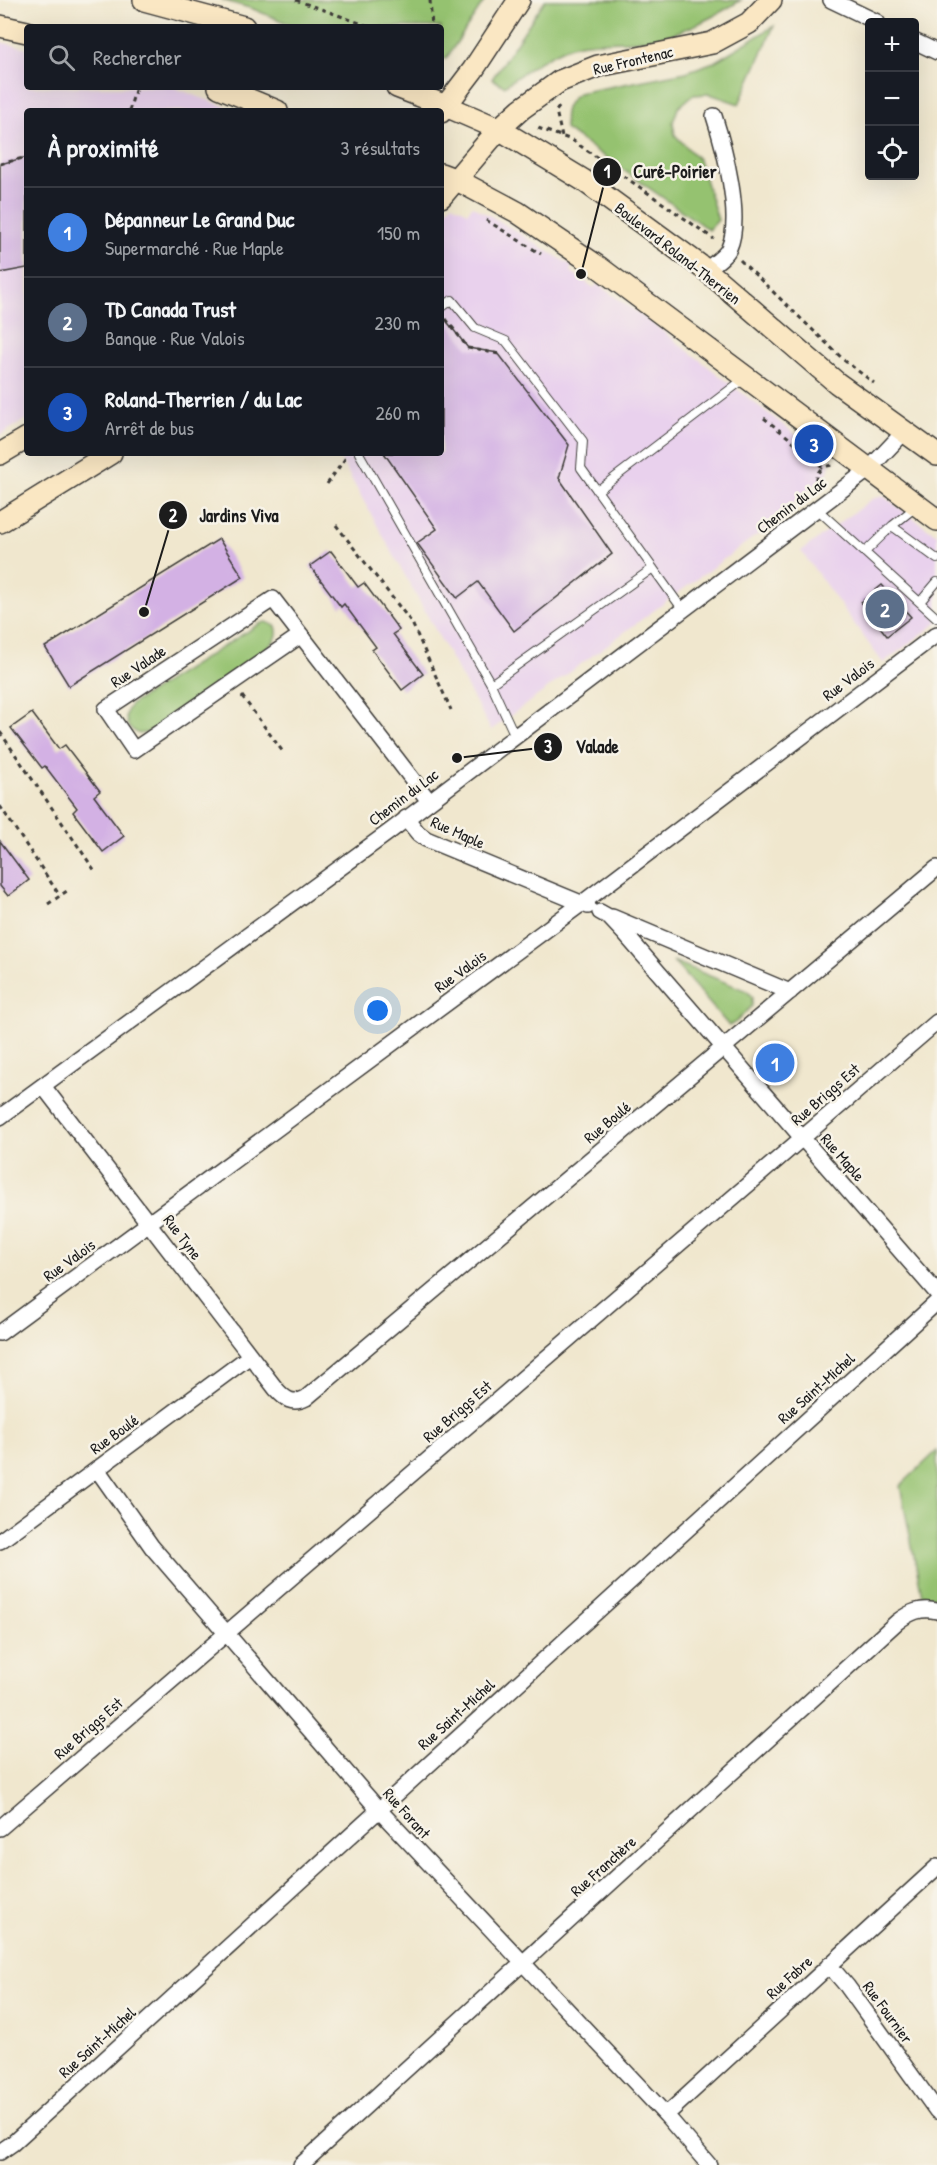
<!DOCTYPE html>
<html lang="fr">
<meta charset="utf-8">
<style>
:root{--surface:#171b24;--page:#20242c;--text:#f1f3f6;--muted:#9ea1a6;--line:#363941;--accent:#0b8043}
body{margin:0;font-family:"Patrick Hand",sans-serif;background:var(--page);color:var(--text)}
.controls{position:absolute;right:18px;top:18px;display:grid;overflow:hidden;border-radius:6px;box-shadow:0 6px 24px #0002}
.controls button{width:54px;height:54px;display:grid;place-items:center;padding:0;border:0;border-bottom:2px solid var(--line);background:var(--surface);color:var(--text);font:30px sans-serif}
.you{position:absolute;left:378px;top:1011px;width:21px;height:21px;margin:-15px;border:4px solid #fff;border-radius:50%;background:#1a73e8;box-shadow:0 0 0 9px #1a73e833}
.badge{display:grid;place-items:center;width:39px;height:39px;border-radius:50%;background:var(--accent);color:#fff;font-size:20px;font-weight:700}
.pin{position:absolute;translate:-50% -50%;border:3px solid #fff;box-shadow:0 2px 6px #0006}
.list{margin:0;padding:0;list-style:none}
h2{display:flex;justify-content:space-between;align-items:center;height:78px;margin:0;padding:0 24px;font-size:26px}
h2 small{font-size:20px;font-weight:400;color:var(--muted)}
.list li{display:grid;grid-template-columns:39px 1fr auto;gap:18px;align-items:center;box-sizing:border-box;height:90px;padding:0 24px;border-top:2px solid var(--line)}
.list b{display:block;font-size:22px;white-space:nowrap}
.list p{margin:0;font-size:20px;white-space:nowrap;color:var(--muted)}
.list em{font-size:20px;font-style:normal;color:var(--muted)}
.icon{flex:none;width:33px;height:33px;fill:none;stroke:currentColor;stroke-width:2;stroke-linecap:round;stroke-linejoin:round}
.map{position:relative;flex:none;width:937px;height:2165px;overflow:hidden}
.search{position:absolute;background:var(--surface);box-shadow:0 6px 24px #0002;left:24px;top:24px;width:420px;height:66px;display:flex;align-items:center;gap:15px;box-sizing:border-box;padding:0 21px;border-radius:6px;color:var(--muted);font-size:22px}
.panel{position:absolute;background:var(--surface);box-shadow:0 6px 24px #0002;left:24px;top:108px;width:420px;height:348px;border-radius:6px}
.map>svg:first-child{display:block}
</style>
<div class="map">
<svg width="937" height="2165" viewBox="0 0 937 2165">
<rect width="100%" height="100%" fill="#f7f3e8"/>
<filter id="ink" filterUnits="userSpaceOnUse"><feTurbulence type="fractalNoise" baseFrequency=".0167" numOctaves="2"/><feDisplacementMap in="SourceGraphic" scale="12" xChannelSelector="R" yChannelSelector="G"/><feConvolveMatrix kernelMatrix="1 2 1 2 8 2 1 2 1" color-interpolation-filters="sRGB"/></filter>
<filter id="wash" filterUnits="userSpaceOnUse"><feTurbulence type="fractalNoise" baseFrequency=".008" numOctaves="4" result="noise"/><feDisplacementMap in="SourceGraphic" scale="24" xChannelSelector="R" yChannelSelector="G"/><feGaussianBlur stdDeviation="1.35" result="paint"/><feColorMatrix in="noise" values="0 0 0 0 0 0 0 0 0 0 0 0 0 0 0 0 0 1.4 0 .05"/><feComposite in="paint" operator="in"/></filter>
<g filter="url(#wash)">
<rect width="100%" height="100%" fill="#f0e7ce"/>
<path fill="#e9d1ed" d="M0,42L27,48V87H172L237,111H27V419L0,435Z
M452,204L468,212L472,206L496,219L572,266L570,271L594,288L597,284L656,326L828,460L830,465L826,478L789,507L791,510L491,730L337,453H441V228L445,223L441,217Z
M883,496L937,535V623L883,663L801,551L872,499Z"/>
<path fill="#95c270" stroke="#586f46" stroke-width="1.5" d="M222,0H485L446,59L441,58V27H296L253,9Z
M545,0H741C714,17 677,37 644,40C626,42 585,40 571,46C547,55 525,71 504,86L492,79Z
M774,26L739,104L710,94L693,95L678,108L673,122L675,135L699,160L718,220L709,230L565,129C563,112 565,104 578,93L686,72L714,62Z
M266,622L276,626C279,635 276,640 269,646L150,732L139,734L129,728C124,718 125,710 133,703L259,624Z
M673,961L747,991L752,997V1006L736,1022L729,1026Z
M937,1451V1597L922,1596L900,1486Z"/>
<g id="blocks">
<path fill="#d3b1e4" d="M27,157V268L0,273V164Z
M441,314L468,348L498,353L569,445L559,478L612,554L514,631L478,582L457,598L417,543L437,529L384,453H441Z
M219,539L243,577L69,686L45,647Z
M331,551L358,587L364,583L399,630L393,634L423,674L402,690L372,650L376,647L344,604L341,607L310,566Z
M882,585L911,617L887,636L861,602Z
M32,713L59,749L65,745L100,791L94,796L124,836L103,852L73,812L77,808L45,766L42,768L11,728Z
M0,841L29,880L8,896L0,886Z"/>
</g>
</g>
<g filter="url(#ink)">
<use href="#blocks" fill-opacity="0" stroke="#3c3a37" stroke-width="1.5"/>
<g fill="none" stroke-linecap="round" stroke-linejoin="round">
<defs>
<path id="lane" d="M441,308L452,300L475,328L506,341L583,441L581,468L683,610
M359,453L491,684L515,736
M597,491L744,379
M817,509L937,618
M892,526L917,506
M865,552L892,526L937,559
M920,602L937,582
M491,684L653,568"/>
<path id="street" d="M831,0L877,22
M914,41L937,52
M706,270C713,264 726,256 729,248C743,217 724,147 714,116
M301,635L134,750L106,709L273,599L396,758L429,801
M406,818L418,833L426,839L588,906
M600,912L609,917L625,934L937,1293
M612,917L790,992
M43,1086L276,1389C285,1399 292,1405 306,1398L937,868
M0,1117L389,832L868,470L905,431
M0,1333L581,904L937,634
M97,1469L152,1547L378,1809L666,2115L709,2165
M0,1541L250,1356
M0,1828L937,1022
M829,1965L847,1986L937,2111
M666,2115L937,1867
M0,2152L13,2143L937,1302
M301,2165L897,1622C910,1612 921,1607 937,1611"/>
<path id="secondary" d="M144,0L244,27
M0,26L27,32
M219,87L277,111
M397,87L446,106L499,129L583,180L706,270L837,383L937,455
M441,112L473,70L519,0
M441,174L457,180L517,212L600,268L937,520
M441,197L499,129L521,109L560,81L598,66L712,43L749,23L771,0
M0,454L27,438
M0,522L111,453"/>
</defs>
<use href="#lane" stroke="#3c3a37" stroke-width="10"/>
<use href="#street" stroke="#3c3a37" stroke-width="18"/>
<use href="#secondary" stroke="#3c3a37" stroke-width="24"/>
<path stroke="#3c3a37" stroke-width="3" stroke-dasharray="4.5 4.5" stroke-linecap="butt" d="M296,0L371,27
M430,0L432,27
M559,107L556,111L562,137
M129,111L136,87
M538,128L572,140L714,239
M0,164L27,157
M486,220L541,254
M740,260L845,361L874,383
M446,319L468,348L499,354
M764,418L813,457L822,467L833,465
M327,484L347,456
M816,490V476L822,467
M336,525L412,623L451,710
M242,696L283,752
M0,732L95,871
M0,806L60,896
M48,904L67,891"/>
<use href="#lane" stroke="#fff" stroke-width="8"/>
<use href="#street" stroke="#fff" stroke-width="15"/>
<use href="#secondary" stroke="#fae7c3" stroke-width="21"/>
</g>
</g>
<g text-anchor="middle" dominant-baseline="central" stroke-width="5" stroke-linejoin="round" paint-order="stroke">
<g font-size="16" fill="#1c1c1c" stroke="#f7f3e8">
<text transform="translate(633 60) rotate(-13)">Rue Frontenac</text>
<text transform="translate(678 253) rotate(38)">Boulevard Roland-Therrien</text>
<text transform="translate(791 505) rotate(-37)">Chemin du Lac</text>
<text transform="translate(138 666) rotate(-34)">Rue Valade</text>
<text transform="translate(848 679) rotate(-37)">Rue Valois</text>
<text transform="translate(403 797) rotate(-37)">Chemin du Lac</text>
<text transform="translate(458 832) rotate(24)">Rue Maple</text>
<text transform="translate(460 971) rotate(-36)">Rue Valois</text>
<text transform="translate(825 1094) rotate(-41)">Rue Briggs Est</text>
<text transform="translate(607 1122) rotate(-40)">Rue Boulé</text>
<text transform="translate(843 1157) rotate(49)">Rue Maple</text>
<text transform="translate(183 1237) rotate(53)">Rue Tyne</text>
<text transform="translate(69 1260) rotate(-36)">Rue Valois</text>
<text transform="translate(816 1388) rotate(-42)">Rue Saint-Michel</text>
<text transform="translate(457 1411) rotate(-41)">Rue Briggs Est</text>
<text transform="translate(114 1434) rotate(-36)">Rue Boulé</text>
<text transform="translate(456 1714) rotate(-42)">Rue Saint-Michel</text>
<text transform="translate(88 1728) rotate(-41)">Rue Briggs Est</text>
<text transform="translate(407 1813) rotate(48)">Rue Forant</text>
<text transform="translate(603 1866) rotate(-42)">Rue Franchère</text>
<text transform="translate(789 1977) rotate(-42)">Rue Fabre</text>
<text transform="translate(888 2012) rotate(54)">Rue Fournier</text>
<text transform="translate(97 2042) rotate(-42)">Rue Saint-Michel</text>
</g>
</g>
<path fill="none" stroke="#1c1c1c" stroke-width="2" d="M581 274L607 172M144 612L173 515M457 758L548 747"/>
<g fill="#1c1c1c" stroke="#f7f3e8" stroke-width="2">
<circle cx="581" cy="274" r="6"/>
<circle cx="144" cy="612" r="6"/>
<circle cx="457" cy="758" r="6"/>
<circle cx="607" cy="172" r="15"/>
<circle cx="173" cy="515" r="15"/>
<circle cx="548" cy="747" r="15"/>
</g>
<g font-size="18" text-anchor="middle" font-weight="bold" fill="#fff">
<text x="607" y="178">1</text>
<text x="173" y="522">2</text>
<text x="548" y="753">3</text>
</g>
<g font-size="18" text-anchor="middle" font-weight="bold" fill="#1c1c1c" stroke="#f7f3e8" stroke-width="5" stroke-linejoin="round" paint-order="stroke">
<text x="675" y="178">Curé-Poirier</text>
<text x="239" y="522">Jardins Viva</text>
<text x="597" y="753">Valade</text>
</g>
</svg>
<div class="controls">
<button>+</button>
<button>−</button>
<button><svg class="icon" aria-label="locate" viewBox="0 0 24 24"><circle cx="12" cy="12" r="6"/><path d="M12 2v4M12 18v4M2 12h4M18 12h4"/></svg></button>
</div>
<div class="you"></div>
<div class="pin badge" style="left:775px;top:1063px;background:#3f7fe0">1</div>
<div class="pin badge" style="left:885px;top:609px;background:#5c6f8a">2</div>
<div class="pin badge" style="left:814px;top:444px;background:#1a4fb4">3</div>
<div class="search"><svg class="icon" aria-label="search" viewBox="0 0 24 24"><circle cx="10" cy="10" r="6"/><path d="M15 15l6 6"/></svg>Rechercher</div>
<section class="panel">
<h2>À proximité<small>3 résultats</small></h2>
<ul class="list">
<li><span class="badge" style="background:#3f7fe0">1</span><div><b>Dépanneur Le Grand Duc</b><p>Supermarché · Rue Maple</p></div><em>150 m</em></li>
<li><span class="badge" style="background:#5c6f8a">2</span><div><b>TD Canada Trust</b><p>Banque · Rue Valois</p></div><em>230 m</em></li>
<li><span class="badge" style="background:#1a4fb4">3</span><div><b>Roland-Therrien / du Lac</b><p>Arrêt de bus</p></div><em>260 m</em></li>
</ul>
</section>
</div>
